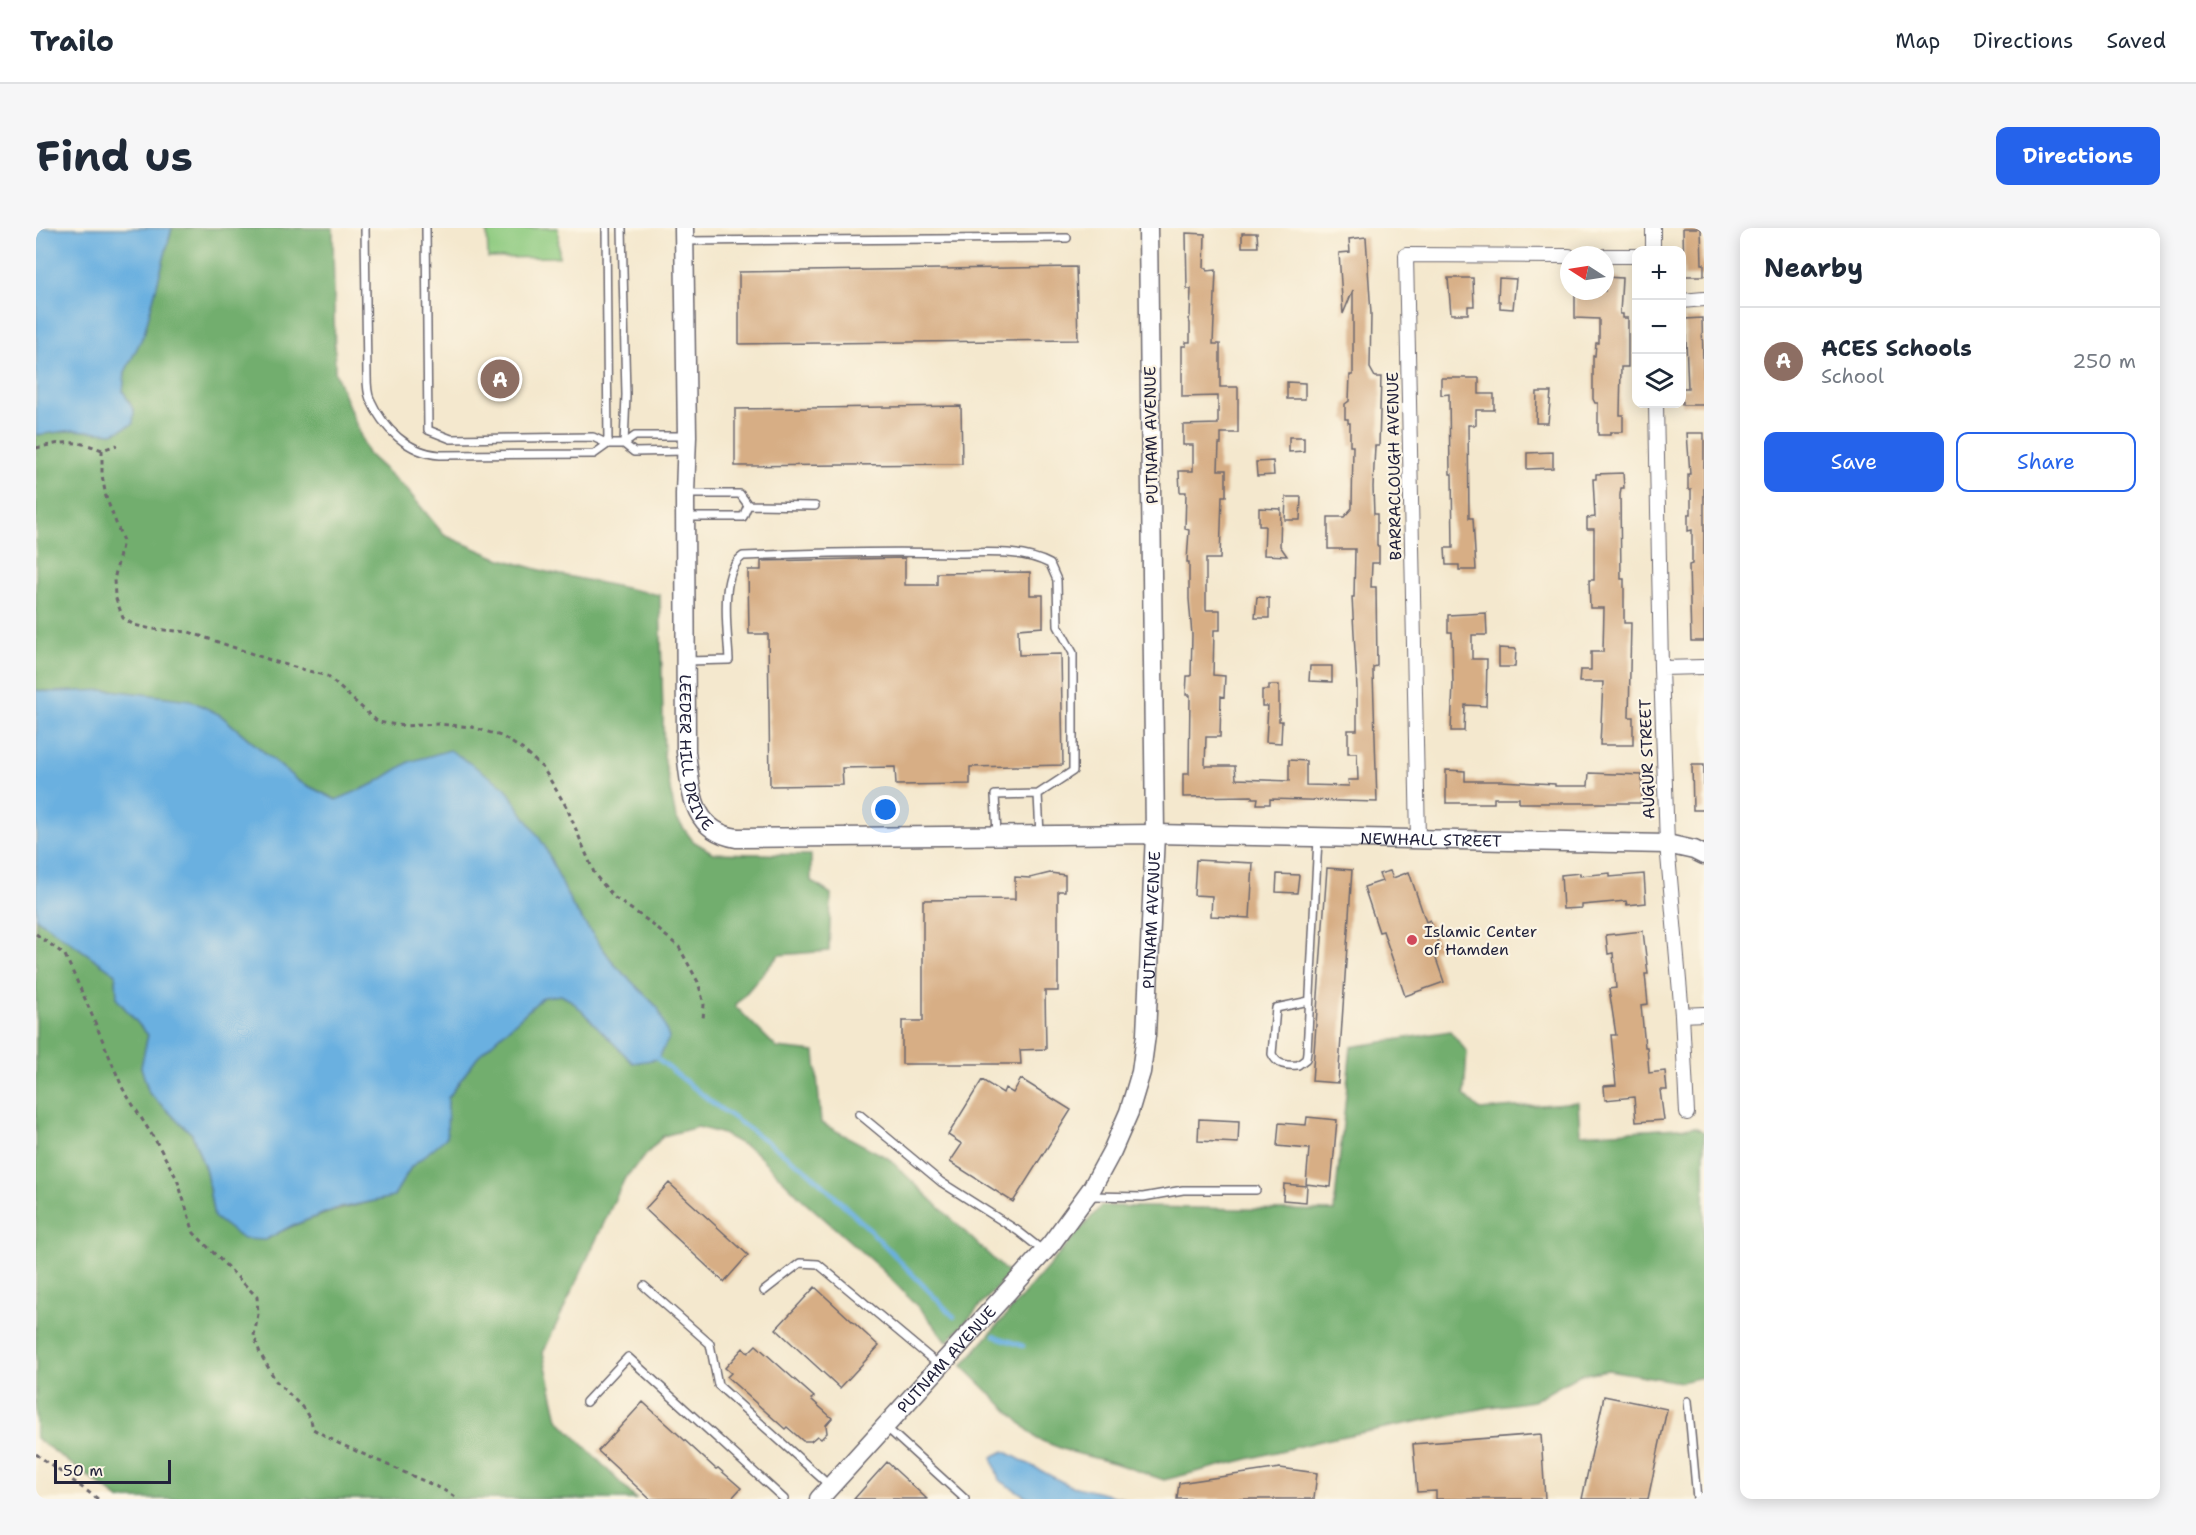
<!DOCTYPE html>
<meta charset="utf-8">
<style>
:root{--surface:#fff;--page:#f6f6f7;--text:#1f2937;--muted:#747a83;--line:#e0e1e3;--accent:#2563eb}
body{margin:0;font-family:"Shantell Sans",sans-serif;background:var(--page);color:var(--text)}
.controls{position:absolute;right:18px;top:18px;display:grid;overflow:hidden;border-radius:12px;box-shadow:0 3px 15px #0003}
.controls button{width:54px;height:54px;display:grid;place-items:center;padding:0;border:0;border-bottom:2px solid var(--line);background:var(--surface);color:var(--text);font:30px sans-serif}
.compass{position:absolute;left:1524px;top:18px;width:54px;height:54px;border-radius:50%;background:var(--surface);box-shadow:0 3px 15px #0003;rotate:282deg}
.scale{position:absolute;left:18px;bottom:15px;width:117px;box-sizing:border-box;padding-left:6px;border:3px solid #22223b;border-top:0;font-size:16px;line-height:21px;white-space:nowrap;color:#22223b;-webkit-text-stroke:4px #fcf5e5;paint-order:stroke}
.you{position:absolute;left:850px;top:582px;width:21px;height:21px;margin:-15px;border:4px solid #fff;border-radius:50%;background:#1a73e8;box-shadow:0 0 0 9px #1a73e833}
.badge{display:grid;place-items:center;width:39px;height:39px;border-radius:50%;background:var(--accent);color:#fff;font-size:20px;font-weight:700}
.pin{position:absolute;translate:-50% -50%;border:3px solid #fff;box-shadow:0 2px 6px #0006}
.list{margin:0;padding:0;list-style:none}
h2{display:flex;justify-content:space-between;align-items:center;height:78px;margin:0;padding:0 24px;font-size:26px}
h2 small{font-size:20px;font-weight:400;color:var(--muted)}
.list li{display:grid;grid-template-columns:39px 1fr auto;gap:18px;align-items:center;box-sizing:border-box;height:108px;padding:0 24px;border-top:2px solid var(--line)}
.list b{display:block;font-size:22px;white-space:nowrap}
.list p{margin:0;font-size:20px;white-space:nowrap;color:var(--muted)}
.list em{font-size:20px;font-style:normal;color:var(--muted)}
.actions{display:flex;gap:12px;padding:18px 24px}
.actions a{flex:1;padding:14px 0;border:2px solid var(--accent);border-radius:12px;text-align:center;font-size:21px;color:var(--accent)}
.actions .main{background:var(--accent);color:#fff}
.icon{flex:none;width:33px;height:33px;fill:none;stroke:currentColor;stroke-width:2;stroke-linecap:round;stroke-linejoin:round}
.map{position:relative;flex:none;width:1668px;height:1271px;overflow:hidden;border-radius:12px}
header{display:flex;align-items:center;gap:36px;box-sizing:border-box;height:84px;padding:0 30px;background:var(--surface);border-bottom:2px solid var(--line)}
header strong{font-size:28px}
nav{display:flex;gap:33px;margin-inline-start:auto;font-size:21px}
.intro{display:flex;align-items:center;justify-content:space-between;box-sizing:border-box;height:144px;padding:0 36px}
h1{margin:0;font-size:42px}
.button{padding:15px 27px;border-radius:12px;background:var(--accent);color:#fff;font-size:21px;font-weight:700}
main{display:flex;gap:36px;padding:0 36px}
aside{flex:1;background:var(--surface);border-radius:12px;box-shadow:0 3px 15px #0003}
.map>svg:first-child{display:block}
</style>
<header>
<strong>Trailo</strong>
<nav><a>Map</a><a>Directions</a><a>Saved</a></nav>
</header>
<div class="intro"><h1>Find us</h1><a class="button">Directions</a></div>
<main>
<div class="map">
<svg width="1668" height="1271" viewBox="0 0 1668 1271">
<rect width="100%" height="100%" fill="#fcf5e5"/>
<filter id="ink" filterUnits="userSpaceOnUse"><feTurbulence type="fractalNoise" baseFrequency=".0167" numOctaves="2"/><feDisplacementMap in="SourceGraphic" scale="12" xChannelSelector="R" yChannelSelector="G"/><feConvolveMatrix kernelMatrix="1 2 1 2 8 2 1 2 1" color-interpolation-filters="sRGB"/></filter>
<filter id="wash" filterUnits="userSpaceOnUse"><feTurbulence type="fractalNoise" baseFrequency=".008" numOctaves="4" result="noise"/><feDisplacementMap in="SourceGraphic" scale="24" xChannelSelector="R" yChannelSelector="G"/><feGaussianBlur stdDeviation="1.35" result="paint"/><feColorMatrix in="noise" values="0 0 0 0 0 0 0 0 0 0 0 0 0 0 0 0 0 1.4 0 .05"/><feComposite in="paint" operator="in"/></filter>
<g filter="url(#wash)">
<rect width="100%" height="100%" fill="#f4e8ce"/>
<path fill="#8dca7f" stroke="#58765d" stroke-width="1.5" d="M451,0H522L523,29L452,30Z"/>
<path fill="#72ae6e" stroke="#4a6854" stroke-width="1.5" d="M136,0H297L299,144L332,226L372,263L408,307L459,329L511,344L624,367L628,529L640,590L657,613L677,625L775,627V653L795,666L793,723L743,727L699,778L741,820L779,824L785,895L852,930L973,1046L911,1114L888,1085L846,1042L766,971L718,923L687,906L662,899L627,908L589,950L507,1125L522,1191L600,1271H83L0,1210V690L80,746L81,771L112,807L105,839L113,865L156,906L170,943L178,989L229,1012C271,988 311,979 357,969L375,939L410,909L412,870L441,829L507,769L525,767L536,773L597,835L622,780L578,736L537,679L508,617L338,556L301,572L262,553L184,487L0,462V207L38,202L77,205L98,183L87,163L89,144L108,106Z
M1414,803L1431,824L1428,867L1444,882L1542,874L1544,906L1659,899L1668,904V1149L1644,1154L1572,1142L1543,1147L1497,1173L1454,1179L1284,1213L1128,1252L1078,1235L1032,1223L1001,1211L926,1138L1065,978L1298,983L1315,819Z"/>
<path fill="#6ab0e0" stroke="#46698e" stroke-width="1.5" d="M0,0H136L108,106L89,144L87,163L98,183L97,196L77,205L38,202L0,207Z
M0,462L14,464L75,462L154,472L184,487L262,553L300,572L338,556L373,534L414,522L469,559L508,617L537,679L578,736L622,780L633,810L622,831L597,835L536,773L525,767L507,769L441,829L412,870L411,909L375,939L357,969L299,981L253,999L229,1012L207,1011L178,989L170,943L156,906L113,865L105,839L112,807L81,771L80,746L0,690Z
M968,1223L1032,1257L1089,1271H998L989,1268L963,1252L956,1229Z"/>
<g fill="none" stroke-linecap="round" stroke-linejoin="round">
<path stroke="#6ab0e0" stroke-width="4.5" d="M622,831L678,876L772,943L828,996L918,1089
M958,1108L987,1118"/>
</g>
<g id="blocks">
<path fill="#d7ae85" d="M1647,0H1665L1666,36H1668V48H1648Z
M1150,5L1169,6L1168,40H1171V43L1180,42L1177,116H1184V159H1202V205H1185V216H1183L1182,242H1190V268H1186L1184,331H1170V382H1184V402H1178L1177,447L1189,448L1188,469L1185,468L1184,509H1170L1169,538H1199L1200,551L1253,553V532L1270,533V557L1313,558L1312,552H1322L1321,525H1312V502H1321V460L1316,369H1318L1319,321H1292V289H1308L1316,280L1317,218H1314V195H1312V191H1309V176L1313,173L1314,147H1317V62L1307,86L1303,25L1314,24L1313,11L1330,9L1335,86L1334,140L1339,149H1345L1343,218H1339L1337,259L1338,286H1341V318H1343V335H1336L1335,359H1340L1341,438L1337,439V445L1341,574L1234,571V576H1221L1222,570H1216V568L1147,569V546H1153L1154,467H1150L1151,448H1155L1156,407L1153,371V334H1151L1153,302L1149,301L1150,264H1144L1143,243H1157V217H1147V197L1182,196V168L1146,169V118H1150V114H1154V95L1152,91L1154,89L1155,61H1151Z
M1206,5H1221L1222,19H1206Z
M1040,39L1042,112L703,116V44Z
M1569,49L1586,50L1584,86H1587V90H1592V139H1585L1584,187H1587V204H1574V207H1562V175H1559L1557,171V128H1559L1560,115H1563V91L1539,90V63H1569Z
M1412,50H1437L1438,78H1432V86H1415Z
M1463,50L1480,51L1477,81L1464,80V73H1462Z
M1666,90L1668,177H1646V160H1652L1649,91Z
M1405,150H1443V166H1458V182H1440V197H1432L1433,290H1437L1440,342H1423V337H1410L1409,320H1417L1416,246H1414L1413,166L1405,167Z
M1251,154L1269,155V171H1251Z
M1501,164H1515L1512,195H1500Z
M925,178L926,236L699,238V181Z
M1651,205H1668V413H1655L1653,337L1656,336V302L1652,303V286H1655V261H1652V246H1654Z
M1253,209H1268V223L1253,224Z
M1517,224V240L1491,241V225Z
M1237,233L1238,247L1221,248L1220,234Z
M1587,245L1588,260H1585L1584,267L1585,351H1588V395H1595L1593,489H1597V517H1564L1567,454H1543L1544,442H1555V424H1567L1568,380H1554L1553,352H1558V301H1551V290L1559,289L1557,251H1560V246Z
M1250,269H1265L1264,292H1249Z
M1223,280L1245,281L1244,318L1251,328L1228,327L1229,298H1223Z
M869,330V357H901V345L994,344V367H1007V399L982,401L983,427L1025,426L1027,537L934,539V556L860,557L859,539L806,540L807,557L734,558L732,406H713L712,342H725V333Z
M1221,369L1233,370V390H1219Z
M1450,385L1451,407H1436V431H1451L1450,478L1429,477L1428,503H1415L1417,456L1416,404H1412V387Z
M1463,420L1480,421L1479,439H1463Z
M1274,438H1296V454L1273,453Z
M1233,457H1243V493H1246L1245,515L1230,514L1232,478H1226V462H1233Z
M1656,537H1668V582H1657Z
M1410,542L1429,543V553H1465L1519,556V558H1552L1553,545L1606,547V575H1483V570H1458V575H1410Z
M1160,632L1217,635L1214,690L1175,688L1176,668L1158,667Z
M1291,640L1316,642L1302,855L1276,853Z
M1354,643L1357,650L1373,644L1390,694L1394,692L1404,720L1397,722L1408,754L1369,768L1347,703L1343,704L1328,659L1346,653L1343,646Z
M1014,645L1029,647V663H1022V763H1009L1010,821L984,822L985,836H866V793H887V672L979,671V649L994,650Z
M1544,645V648L1574,645V649L1608,646L1610,675L1591,677L1590,673L1546,677V680L1527,681L1525,647Z
M1241,646L1263,647L1261,665L1240,664Z
M1607,703L1612,746H1609L1612,776L1605,777L1609,819H1611L1613,845L1629,843L1631,862H1624L1628,892L1600,894L1598,869L1569,872L1568,858L1580,857L1575,807H1580L1573,761L1580,760L1577,725L1572,726L1570,707Z
M985,851L1035,882L977,974L914,934L926,916L912,907L946,852L967,865L969,860L977,865Z
M1271,889L1301,892L1295,959L1270,956L1273,921L1241,918L1243,895L1270,897Z
M1163,891L1203,893L1202,915L1162,913Z
M633,955L712,1027L688,1054L609,981Z
M1248,956L1271,958L1270,974L1247,972Z
M779,1059L843,1118L804,1160L740,1101Z
M720,1117L778,1169L775,1171L796,1190L790,1197L791,1205L785,1211L781,1208L775,1213H767L751,1199L749,1201L691,1149L695,1145L689,1140L707,1120L712,1125Z
M1568,1168L1631,1181L1612,1271H1546Z
M607,1174L680,1241L682,1240L705,1260L695,1271H614L562,1223Z
M1505,1206L1509,1271H1400V1263L1381,1264L1377,1216Z
M851,1234L891,1271H818Z
M1244,1240L1281,1245L1278,1271H1141L1143,1255Z"/>
</g>
</g>
<g filter="url(#ink)">
<use href="#blocks" fill-opacity="0" stroke="#6c676e" stroke-width="1.5"/>
<g fill="none" stroke-linecap="round" stroke-linejoin="round">
<defs>
<path id="lane" d="M329,0L331,148C331,155 331,164 334,171C347,200 372,225 404,227L558,226L572,216L557,209L415,211L392,202L390,0
M570,0L572,216H588L590,167L586,0
M650,13L1031,10
M649,208H599L588,216L598,224L649,223
M651,266H704L712,277
M712,277L779,278
M651,289H707L712,277
M651,433L693,432C692,405 682,345 707,328C778,325 849,323 919,325C952,325 985,321 1014,336L1021,352L1022,398L1037,425V543L1002,566L959,567L961,607
M1002,566L1004,607
M1273,773L1240,780L1236,826C1241,837 1250,838 1262,837L1270,831L1271,824L1282,611
M823,886L905,954L982,1003L1006,1022
M1055,968L1107,969L1147,962H1220
M608,1058L674,1116L682,1157L794,1258
M728,1063L764,1035L782,1036L904,1138
M1652,1173L1661,1271
M550,1174L592,1129L748,1271
M851,1200L929,1271"/>
<path id="street" d="M1617,0V22
M1569,28H1600
M1646,73L1668,71
M1620,176L1625,440L1631,616L1646,787L1651,885
M1625,440L1668,439
M1382,611L1370,27L1533,28
M1646,787L1668,786"/>
<g id="secondary">
<path id="s1" d="M648,0L651,208L649,266L650,524C655,562 655,603 701,610L1119,606L1631,616L1658,622L1668,627"/>
<path id="s2" d="M783,1271L1015,1016L1056,960L1076,923L1093,884L1105,844L1110,807L1119,606L1112,0"/>
</g>
</defs>
<use href="#lane" stroke="#6c676e" stroke-width="10"/>
<use href="#street" stroke="#6c676e" stroke-width="16"/>
<use href="#secondary" stroke="#6c676e" stroke-width="21"/>
<path stroke="#6c676e" stroke-width="3" stroke-dasharray="4.5 4.5" stroke-linecap="butt" d="M0,220C27,214 39,211 66,222L81,217
M66,222V247L70,269L87,313L78,352L79,368L87,390L98,397L116,401L153,404L240,434L291,448L342,494L368,498L402,496L436,499L465,508L486,521L507,540L531,580L559,647L579,670L611,692L643,719L662,754L668,776L667,792
M0,706L29,727L50,773L87,861L121,915L141,951L158,1005L221,1069L222,1086L218,1108L224,1125L240,1153L266,1179L275,1192L277,1201L302,1215L406,1261L422,1271
M0,1226L62,1271"/>
<use href="#lane" stroke="#fff" stroke-width="7"/>
<use href="#street" stroke="#fff" stroke-width="14"/>
<use href="#secondary" stroke="#fff" stroke-width="18"/>
</g>
</g>
<circle fill="#d1495b" stroke="#fcf5e5" stroke-width="2" cx="1376" cy="712" r="6"/>
<g text-anchor="middle" dominant-baseline="central" stroke-width="4.5" stroke-linejoin="round" paint-order="stroke">
<g font-size="16" fill="#22223b" stroke="#fcf5e5">
<text transform="translate(1115 207) rotate(-91)">PUTNAM AVENUE</text>
<text transform="translate(1358 238) rotate(-91)">BARRACLOUGH AVENUE</text>
<text stroke="none"><textPath href="#s1" startOffset="526">LEEDER HILL DRIVE</textPath></text>
<text transform="translate(1611 531) rotate(-92)">AUGUR STREET</text>
<text stroke="none"><textPath href="#s1" startOffset="1328">NEWHALL STREET</textPath></text>
<text stroke="none"><textPath href="#s2" startOffset="693">PUTNAM AVENUE</textPath></text>
<text stroke="none"><textPath href="#s2" startOffset="189">PUTNAM AVENUE</textPath></text>
</g>
<g font-size="16" fill="#22223b" stroke="#fcf5e5" text-anchor="start">
<text x="1388" y="703">Islamic Center<tspan x="1388" dy="18">of Hamden</tspan></text>
</g>
</g>
</svg>
<div class="controls">
<button>+</button>
<button>−</button>
<button><svg class="icon" aria-label="layers" viewBox="0 0 24 24"><path d="M12 4l9 5-9 5-9-5zM3 14l9 5 9-5"/></svg></button>
</div>
<svg class="compass" viewBox="-18 -18 36 36"><path d="M0-13l5 13h-10z" fill="#e53935"/><path d="M0 13l5-13h-10z" fill="#747a83"/></svg>
<div class="scale">50 m</div>
<div class="you"></div>
<div class="pin badge" style="left:464px;top:151px;background:#8d6e63">A</div>
</div>
<aside>
<h2>Nearby<small></small></h2>
<ul class="list">
<li><span class="badge" style="background:#8d6e63">A</span><div><b>ACES Schools</b><p>School</p></div><em>250 m</em></li>
</ul>
<div class="actions"><a class="main">Save</a><a>Share</a></div>
</aside>
</main>
